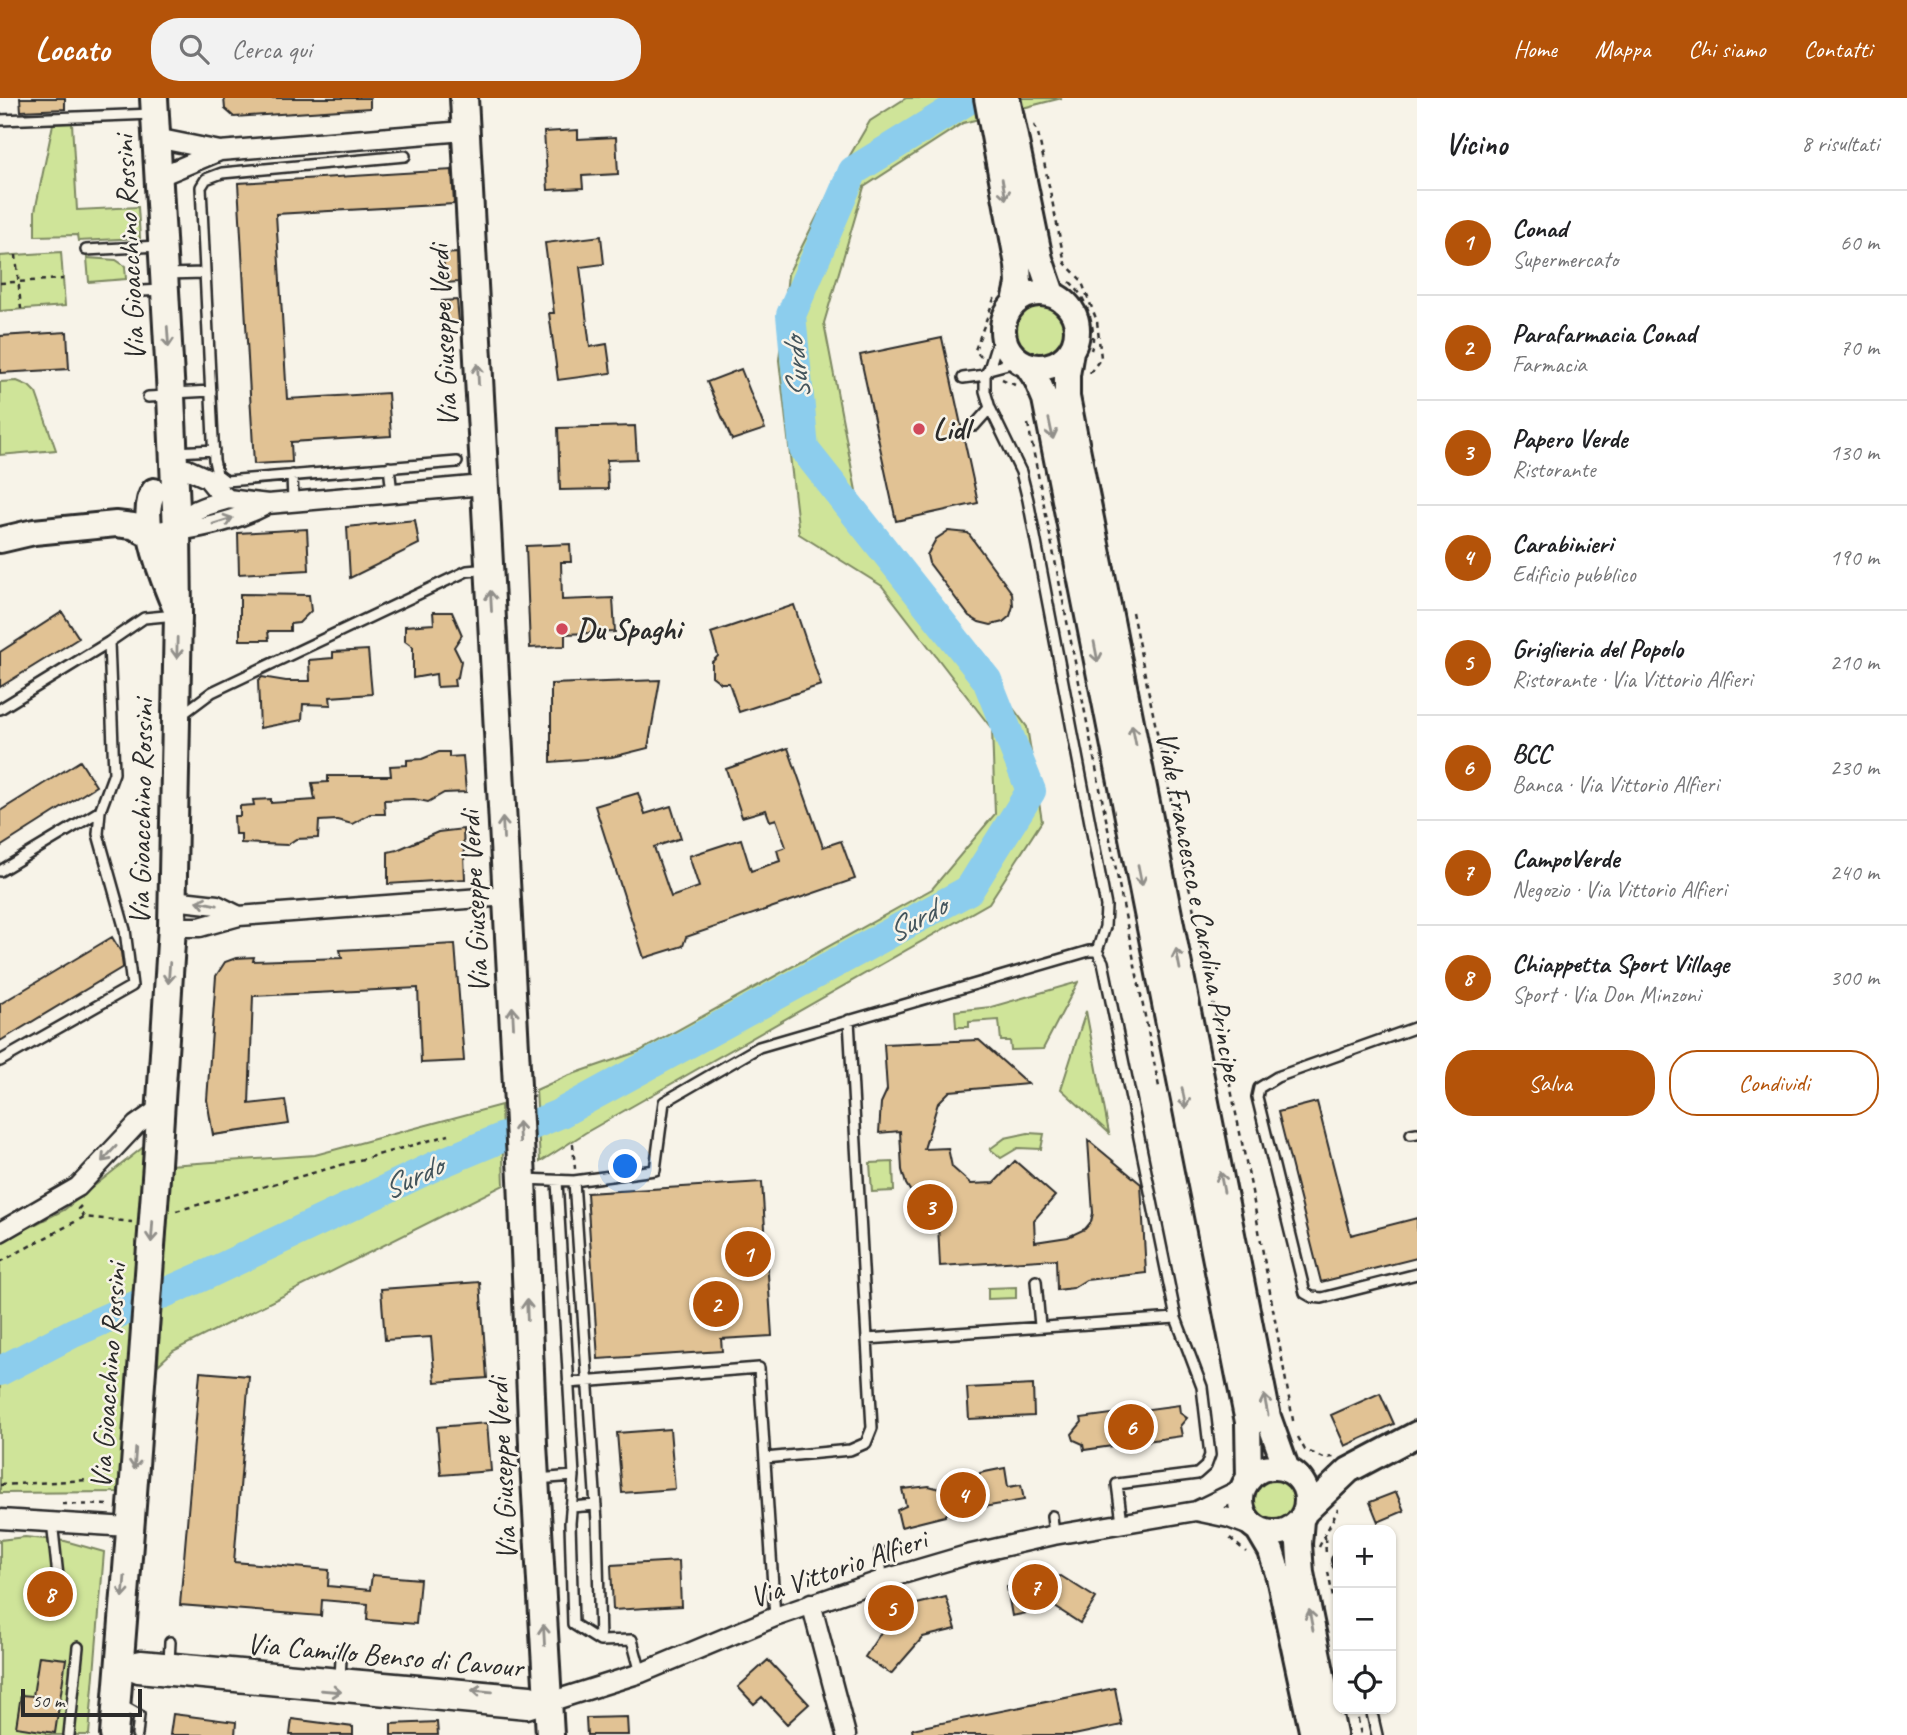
<!DOCTYPE html>
<html lang="it">
<meta charset="utf-8">
<style>
:root{--surface:#fff;--page:#f2f2f2;--text:#202124;--muted:#757577;--line:#e0e0e0;--accent:#b45309}
body{margin:0;font-family:Caveat,sans-serif;background:var(--page);color:var(--text)}
.controls{position:absolute;right:21px;bottom:21px;display:grid;overflow:hidden;border-radius:14px;box-shadow:0 2px 5px #0004}
.controls button{width:63px;height:63px;display:grid;place-items:center;padding:0;border:0;border-bottom:2px solid var(--line);background:var(--surface);color:var(--text);font:35px sans-serif}
.scale{position:absolute;left:21px;bottom:18px;width:121px;box-sizing:border-box;padding-left:7px;border:4px solid #2b2b2b;border-top:0;font-size:19px;line-height:24px;white-space:nowrap;color:#2b2b2b;-webkit-text-stroke:5px #f7f3e8;paint-order:stroke}
.you{position:absolute;left:626px;top:1069px;width:24px;height:24px;margin:-18px;border:5px solid #fff;border-radius:50%;background:#1a73e8;box-shadow:0 0 0 10px #1a73e833}
.badge{display:grid;place-items:center;width:46px;height:46px;border-radius:50%;background:var(--accent);color:#fff;font-size:23px;font-weight:700}
.pin{position:absolute;translate:-50% -50%;border:4px solid #fff;box-shadow:0 2px 7px #0006}
.list{margin:0;padding:0;list-style:none}
h2{display:flex;justify-content:space-between;align-items:center;height:91px;margin:0;padding:0 28px;font-size:30px}
h2 small{font-size:23px;font-weight:400;color:var(--muted)}
.list li{display:grid;grid-template-columns:46px 1fr auto;gap:21px;align-items:center;box-sizing:border-box;height:105px;padding:0 28px;border-top:2px solid var(--line)}
.list b{display:block;font-size:26px;white-space:nowrap}
.list p{margin:0;font-size:23px;white-space:nowrap;color:var(--muted)}
.list em{font-size:23px;font-style:normal;color:var(--muted)}
.actions{display:flex;gap:14px;padding:21px 28px}
.actions a{flex:1;padding:16px 0;border:2px solid var(--accent);border-radius:28px;text-align:center;font-size:24px;color:var(--accent)}
.actions .main{background:var(--accent);color:#fff}
.icon{flex:none;width:38px;height:38px;fill:none;stroke:currentColor;stroke-width:2;stroke-linecap:round;stroke-linejoin:round}
.map{position:relative;flex:none;width:1417px;height:1637px;overflow:hidden}
header{display:flex;align-items:center;gap:42px;box-sizing:border-box;height:98px;padding:0 35px;background:var(--accent);color:#fff}
header strong{font-size:33px}
nav{display:flex;gap:38px;margin-inline-start:auto;font-size:24px}
.search{width:490px;height:63px;background:var(--page);display:flex;align-items:center;gap:18px;box-sizing:border-box;padding:0 24px;border-radius:28px;color:var(--muted);font-size:26px}
main{display:flex}
aside{flex:1;background:var(--surface)}
.map>svg:first-child{display:block}
</style>
<header>
<strong>Locato</strong>
<div class="search"><svg class="icon" aria-label="search" viewBox="0 0 24 24"><circle cx="10" cy="10" r="6"/><path d="M15 15l6 6"/></svg>Cerca qui</div>
<nav><a>Home</a><a>Mappa</a><a>Chi siamo</a><a>Contatti</a></nav>
</header>
<main>
<div class="map">
<svg width="1417" height="1637" viewBox="0 0 1417 1637">
<rect width="100%" height="100%" fill="#f7f3e8"/>
<filter id="ink" filterUnits="userSpaceOnUse"><feTurbulence type="fractalNoise" baseFrequency=".0143" numOctaves="2"/><feDisplacementMap in="SourceGraphic" scale="14" xChannelSelector="R" yChannelSelector="G"/><feConvolveMatrix kernelMatrix="1 2 1 2 8 2 1 2 1" color-interpolation-filters="sRGB"/></filter>
<g filter="url(#ink)">
<path fill="#cfe499" stroke="#7d8862" stroke-width="2" d="M906,0H1062L963,25L864,89L824,225L857,398L1027,629L1042,723L989,805L585,1035L540,1064L536,992L567,978L640,953L932,791L995,716L992,631L882,488L799,436L779,262L788,176L835,83L870,23Z
M72,25L77,112L138,109L140,140L78,143L77,137L35,138V113L53,26Z
M61,154L65,208L0,213V158Z
M87,160L116,162L125,168L126,181L89,184Z
M1015 231a25 25 0 1 1 50 0a25 25 0 1 1-50 0Z
M17,283L29,288L36,295L56,352L0,357V284Z
M1078,884L1043,951L1011,952L1010,943H1001L999,922L969,924V929H956L955,913L991,909Z
M1086,913L1109,1035L1061,991Z
M501,1007L504,1087L173,1253L158,1267L169,1067L315,1057Z
M1028,1035L1044,1036L1041,1051L1018,1050L1001,1060L990,1051L1005,1040Z
M151,1043L119,1394L0,1395V1144L64,1112Z
M893,1064L894,1093L872,1094L870,1065Z
M1016,1189V1200L988,1201V1190Z
M1249 1400a24 24 0 1 1 48 0a24 24 0 1 1-48 0Z
M25,1439L65,1443L104,1454L89,1637H0V1442Z"/>
<g fill="none" stroke-linecap="round" stroke-linejoin="round">
<path stroke="#8ccded" stroke-width="30" d="M0,1273L73,1235L208,1176L439,1066L559,1016L969,792L1031,693L987,582L804,351L791,217L853,73L971,0"/>
</g>
<path fill="#e1c294" stroke="#2b2b2b" stroke-width="2" d="M20,0H65V11L21,13Z
M224,0H370V10L234,19L225,11Z
M578,32V41L616,39L618,76L582,78L583,90L548,92L544,34Z
M452,72L454,106L276,116L287,301L388,295L391,338L291,344L292,364L254,366L238,85Z
M601,138L604,166L580,169L590,249L607,246L611,275L558,282L549,215H554L545,145Z
M457,155L458,184L445,185L443,156Z
M457,202L459,224L443,225L442,203Z
M67,234L69,271L0,275V238Z
M942,240L978,405L896,423L860,257Z
M741,271L765,331L732,342L707,284Z
M635,328L637,361L607,362L608,391L560,392L558,330Z
M415,422L419,446L350,480L347,429Z
M307,431L309,472L239,476L238,435Z
M948,433L968,435L1012,495L1013,508L1010,518L1003,524L991,527L979,524L969,518L929,465L927,457L931,450L936,441Z
M570,446L571,464H561L562,502L613,500L615,534L565,536V548L530,550L526,448Z
M240,496L309,497L311,513L299,525L290,526V533H268L269,542H240Z
M794,507L821,587L739,614L729,585H721L712,578V564L718,558L711,535Z
M62,514L79,540L0,589V554Z
M433,514H452L462,537L454,549L461,563L458,579L454,581L455,588L437,589L436,576L413,580V549L405,543V528L434,526Z
M368,552L372,596L330,599L331,607L303,606L302,622L260,630L258,583L262,579L286,583H310L309,562L333,560V554Z
M660,582L648,650L612,659L551,664V586Z
M788,650L823,749L841,743L855,781L686,839L683,848L644,860L595,708L638,695L645,716L671,708L681,740L654,749L671,799L699,789L689,758L741,741L751,773L780,763L777,752L786,749L776,721L770,723L766,712L742,719L726,671Z
M439,654H449V659L463,658L466,694L444,695L428,704L414,701L384,702L385,716H370L352,726L337,722L319,723L318,740L296,741L287,747L241,745V736H235L234,718H240V708L254,707L253,702L271,701V705L315,702L312,685L328,684V678H391L390,668L407,667V662L422,661Z
M80,663L96,688L0,749V713Z
M463,731L465,781L388,786V754L397,752L438,734Z
M112,839L121,854L123,869L0,943V906Z
M455,846L464,963L421,965L418,890L253,898L249,1006L285,1002L289,1026L213,1037L207,1002L216,878L225,864L236,860L254,859L253,863L342,860L340,852Z
M979,942L1028,986L950,993L938,1005L924,1051L948,1050L952,1069L971,1086L994,1085L1015,1063L1055,1098L1034,1122L1035,1144L1068,1139L1085,1131L1091,1124L1093,1115L1088,1042L1141,1086L1146,1175L1086,1182L1073,1190L1057,1192L1056,1161L940,1168L938,1127L921,1110L906,1086L902,1072L900,1033L879,1035L881,1005L887,992L884,946Z
M1317,1004L1351,1137L1417,1120V1160L1321,1184L1278,1014Z
M762,1084L772,1238L721,1241L722,1253L598,1261L587,1095Z
M480,1184L487,1280L435,1284L431,1239L385,1242L381,1191Z
M200,1274L249,1278L234,1464L329,1472L328,1488L370,1492L372,1477L420,1481L416,1526L367,1522L368,1506L322,1502L321,1518L180,1507Z
M1033,1287L1034,1318L969,1321L967,1290Z
M1380,1295L1394,1326L1345,1348L1331,1317Z
M1179,1307L1180,1315L1187,1320L1180,1328L1182,1338L1084,1352L1083,1346L1074,1342L1072,1336L1082,1324L1081,1320Z
M487,1325L491,1373L441,1377L437,1329Z
M670,1331L675,1391L622,1395L617,1335Z
M1005,1370L1008,1389L1021,1387L1024,1402L978,1410L976,1408L960,1417L962,1414H948L945,1418L901,1429L897,1412L906,1408L902,1391L929,1388L963,1397L965,1406L980,1375Z
M1396,1394L1404,1413L1378,1424L1370,1404Z
M679,1463L681,1508L613,1512L611,1467Z
M1061,1478L1096,1500L1080,1525L1055,1509L1012,1518L1007,1489Z
M946,1499L956,1531L923,1539L891,1576L865,1559L896,1511Z
M39,1558L66,1561L55,1635L16,1629L21,1597L33,1598Z
M768,1562L809,1606L787,1626L762,1599L754,1606L738,1589Z
M1115,1590L1122,1627L1074,1637H913L912,1631Z
M173,1616L236,1624L235,1637H170Z
M627,1619L628,1637H587L586,1620Z
M292,1621L353,1629V1637H290Z
M437,1624L438,1637H391V1626Z"/>
<g fill="none" stroke-linecap="round" stroke-linejoin="round">
<defs>
<path id="lane" d="M0,22L153,16
M405,58L222,75L206,81L201,89L214,362L217,376L226,383L457,364
M86,152L158,148
M165,176L205,175
M143,193L162,192
M1002,229L989,271L985,277V293L990,310L1021,374L1028,402L1106,808L1105,829L1097,853
M989,271L1019,263
M963,280L985,277
M173,295L211,293
M148,299L167,298
M974,328L990,310
M176,354L214,352
M389,369L392,395
M292,377L293,403
M0,611L109,544
M180,618L212,594L467,473L488,471
M0,773L100,713
M849,922L867,1241L1176,1220
M1417,929L1277,979L1259,990L1257,999L1305,1195L1312,1199L1322,1200L1417,1176
M0,963L132,888L125,832L98,736L100,713L114,675L109,544L144,520L176,517
M1411,1036L1417,1035
M524,1081L574,1083
M557,1083L574,1378L570,1425L573,1526L600,1543L632,1542L641,1575
M1036,1183L1040,1228
M568,1285L759,1270L775,1519
M765,1360L850,1352L866,1345L872,1330L867,1241
M537,1381L574,1378
M571,1409L596,1407
M1052,1418L1054,1437
M52,1423L61,1506
M880,1454L882,1482
M1337,1462L1338,1466
M600,1543L597,1424L574,1083L655,1072L664,1004L759,949L1089,853H1097L1103,864L1176,1220L1202,1289L1210,1357L1206,1368L1197,1376L1117,1386L1122,1424
M169,1565L170,1544
M340,1580L341,1561
M121,1607L139,1617L137,1637
M1371,1611L1377,1637
M69,1637L78,1549"/>
<path id="street" d="M156,40L220,53L464,33
M158,79L220,53
M175,371H187L207,380L216,391L228,401L268,406L484,387
M177,433C208,429 240,421 268,406
M177,433C188,409 206,409 228,401
M173,802L217,807L239,818
M172,829H200L239,818L507,798
M0,1134L78,1089L136,1027L160,1010
M1196,1413L1229,1420L1258,1431
M0,1421L129,1429
M811,1505L846,1637
M118,1567L138,1575L527,1611L641,1575L775,1519L882,1482L967,1457L1054,1437L1196,1413L1243,1390
M118,1567L141,1562L530,1597L548,1605"/>
<path id="secondary" d="M987,0L1018,167L1019,186L1015,204
M1007,0L1040,161L1052,196
M1003 232a37 37 0 1 1 74 0a37 37 0 1 1-74 0Z
M1071,253L1067,277V299L1268,1319L1287,1372
M1027,267L1037,282L1045,301L1248,1324L1249,1381
M154,393C136,419 166,489 178,516
M0,442L34,434L116,426L133,428L151,437L177,433
M1241 1402a33 33 0 1 1 66 0a33 33 0 1 1-66 0Z
M1306,1413L1349,1372L1417,1336
M1301,1422L1299,1446L1301,1475L1334,1637
M1258,1431L1271,1453L1279,1479L1313,1637"/>
<path id="primary" d="M154,0L171,298L177,433L178,516L172,829L157,1066
M464,0L522,1081L533,1346L550,1637
M114,1637L133,1395"/>
</defs>
<use href="#lane" stroke="#2b2b2b" stroke-width="14"/>
<use href="#street" stroke="#2b2b2b" stroke-width="23"/>
<use href="#secondary" stroke="#2b2b2b" stroke-width="30"/>
<use href="#primary" stroke="#2b2b2b" stroke-width="32"/>
<path stroke="#2b2b2b" stroke-width="2.5" stroke-dasharray="5 5" stroke-linecap="butt" d="M1034,27L1038,35L1065,165L1081,182L1097,223L1101,260L1087,279
M16,157L21,211
M1070,184C1086,198 1098,232 1091,252
M0,185L63,181
M981,259L975,252L995,198
M1002,281L1015,287
M1028,326L1159,989
M1132,514L1251,1088L1294,1328
M573,1046L575,1071
M81,1108L78,1111L84,1119
M176,1113L449,1037
M0,1164L84,1119L132,1124
M1298,1339L1305,1352L1324,1360L1334,1359
M0,1387L88,1382
M62,1406L112,1407
M1325,1439L1326,1457
M1230,1440L1246,1454
M1319,1449L1338,1411
M1328,1474L1338,1525
M1356,1611L1361,1637"/>
<use href="#lane" stroke="#f7f3e8" stroke-width="9"/>
<use href="#street" stroke="#f7f3e8" stroke-width="18"/>
<use href="#secondary" stroke="#f7f3e8" stroke-width="24"/>
<use href="#primary" stroke="#f7f3e8" stroke-width="26"/>
<defs>
<path id="primary-bridge" d="M133,1395L157,1066"/>
</defs>
<use href="#primary-bridge" stroke="#2b2b2b" stroke-width="32" stroke-linecap="butt"/>
<use href="#primary-bridge" stroke="#f7f3e8" stroke-width="26"/>
</g>
<defs><path id="oneway-shaft" d="M-6 0H5M1.5-3L5.5 0L1.5 3" fill="none" stroke-width="1.6" stroke-linecap="round" stroke-linejoin="round" transform="scale(1.75)"/></defs>
<g stroke="#918f8a">
<use href="#oneway-shaft" transform="translate(1004 91) rotate(80)"/>
<use href="#oneway-shaft" transform="translate(168 239) rotate(86)"/>
<use href="#oneway-shaft" transform="translate(478 276) rotate(-93)"/>
<use href="#oneway-shaft" transform="translate(1051 331) rotate(78)"/>
<use href="#oneway-shaft" transform="translate(223 423) rotate(-17)"/>
<use href="#oneway-shaft" transform="translate(491 503) rotate(-93)"/>
<use href="#oneway-shaft" transform="translate(177 550) rotate(91)"/>
<use href="#oneway-shaft" transform="translate(1096 554) rotate(79)"/>
<use href="#oneway-shaft" transform="translate(1134 637) rotate(-101)"/>
<use href="#oneway-shaft" transform="translate(503 730) rotate(-93)"/>
<use href="#oneway-shaft" transform="translate(1140 777) rotate(79)"/>
<use href="#oneway-shaft" transform="translate(207 805) rotate(-168)"/>
<use href="#oneway-shaft" transform="translate(1178 861) rotate(-101)"/>
<use href="#oneway-shaft" transform="translate(169 875) rotate(94)"/>
<use href="#oneway-shaft" transform="translate(513 919) rotate(-93)"/>
<use href="#oneway-shaft" transform="translate(1184 1000) rotate(79)"/>
<use href="#oneway-shaft" transform="translate(519 1034) rotate(-94)"/>
<use href="#oneway-shaft" transform="translate(109 1056) rotate(133)"/>
<use href="#oneway-shaft" transform="translate(1222 1084) rotate(-101)"/>
<use href="#oneway-shaft" transform="translate(152 1134) rotate(94)"/>
<use href="#oneway-shaft" transform="translate(527 1212) rotate(-92)"/>
<use href="#oneway-shaft" transform="translate(1266 1307) rotate(-101)"/>
<use href="#oneway-shaft" transform="translate(135 1361) rotate(94)"/>
<use href="#oneway-shaft" transform="translate(124 1489) rotate(95)"/>
<use href="#oneway-shaft" transform="translate(1311 1522) rotate(-101)"/>
<use href="#oneway-shaft" transform="translate(544 1537) rotate(-93)"/>
<use href="#oneway-shaft" transform="translate(331 1593) rotate(5)"/>
<use href="#oneway-shaft" transform="translate(482 1593) rotate(-175)"/>
</g>
</g>
<g fill="#d1495b" stroke="#f7f3e8" stroke-width="2.5">
<circle cx="919" cy="331" r="7"/>
<circle cx="562" cy="531" r="7"/>
</g>
<g text-anchor="middle" dominant-baseline="central" stroke-width="5" stroke-linejoin="round" paint-order="stroke">
<g font-size="30" fill="#2b2b2b" stroke="#f7f3e8">
<text transform="translate(129 150) rotate(-93)">Via Gioacchino Rossini</text>
<text transform="translate(443 238) rotate(-93)">Via Giuseppe Verdi</text>
<text transform="translate(141 714) rotate(-89)">Via Gioacchino Rossini</text>
<text transform="translate(474 804) rotate(-93)">Via Giuseppe Verdi</text>
<text transform="translate(1200 808) rotate(79)">Viale Francesco e Carolina Principe</text>
<text transform="translate(108 1278) rotate(-86)">Via Gioacchino Rossini</text>
<text transform="translate(502 1371) rotate(-93)">Via Giuseppe Verdi</text>
<text transform="translate(838 1470) rotate(-19)">Via Vittorio Alfieri</text>
<text transform="translate(385 1557) rotate(5)">Via Camillo Benso di Cavour</text>
</g>
<g font-size="30" font-weight="bold" fill="#2b2b2b" stroke="#f7f3e8" text-anchor="start">
<text x="933" y="331">Lidl</text>
<text x="576" y="531">Du Spaghi</text>
</g>
<g font-size="32" font-style="italic" fill="#43545c" stroke="#f7f3e8">
<text transform="translate(796 271) rotate(-96)">Surdo</text>
<text transform="translate(916 821) rotate(-29)">Surdo</text>
<text transform="translate(412 1079) rotate(-25)">Surdo</text>
</g>
</g>
</svg>
<div class="controls">
<button>+</button>
<button>−</button>
<button><svg class="icon" aria-label="locate" viewBox="0 0 24 24"><circle cx="12" cy="12" r="6"/><path d="M12 2v4M12 18v4M2 12h4M18 12h4"/></svg></button>
</div>
<div class="scale">50 m</div>
<div class="you"></div>
<div class="pin badge" style="left:748px;top:1156px">1</div>
<div class="pin badge" style="left:716px;top:1206px">2</div>
<div class="pin badge" style="left:930px;top:1109px">3</div>
<div class="pin badge" style="left:963px;top:1397px">4</div>
<div class="pin badge" style="left:891px;top:1510px">5</div>
<div class="pin badge" style="left:1131px;top:1329px">6</div>
<div class="pin badge" style="left:1035px;top:1489px">7</div>
<div class="pin badge" style="left:50px;top:1496px">8</div>
</div>
<aside>
<h2>Vicino<small>8 risultati</small></h2>
<ul class="list">
<li><span class="badge">1</span><div><b>Conad</b><p>Supermercato</p></div><em>60 m</em></li>
<li><span class="badge">2</span><div><b>Parafarmacia Conad</b><p>Farmacia</p></div><em>70 m</em></li>
<li><span class="badge">3</span><div><b>Papero Verde</b><p>Ristorante</p></div><em>130 m</em></li>
<li><span class="badge">4</span><div><b>Carabinieri</b><p>Edificio pubblico</p></div><em>190 m</em></li>
<li><span class="badge">5</span><div><b>Griglieria del Popolo</b><p>Ristorante · Via Vittorio Alfieri</p></div><em>210 m</em></li>
<li><span class="badge">6</span><div><b>BCC</b><p>Banca · Via Vittorio Alfieri</p></div><em>230 m</em></li>
<li><span class="badge">7</span><div><b>CampoVerde</b><p>Negozio · Via Vittorio Alfieri</p></div><em>240 m</em></li>
<li><span class="badge">8</span><div><b>Chiappetta Sport Village</b><p>Sport · Via Don Minzoni</p></div><em>300 m</em></li>
</ul>
<div class="actions"><a class="main">Salva</a><a>Condividi</a></div>
</aside>
</main>
